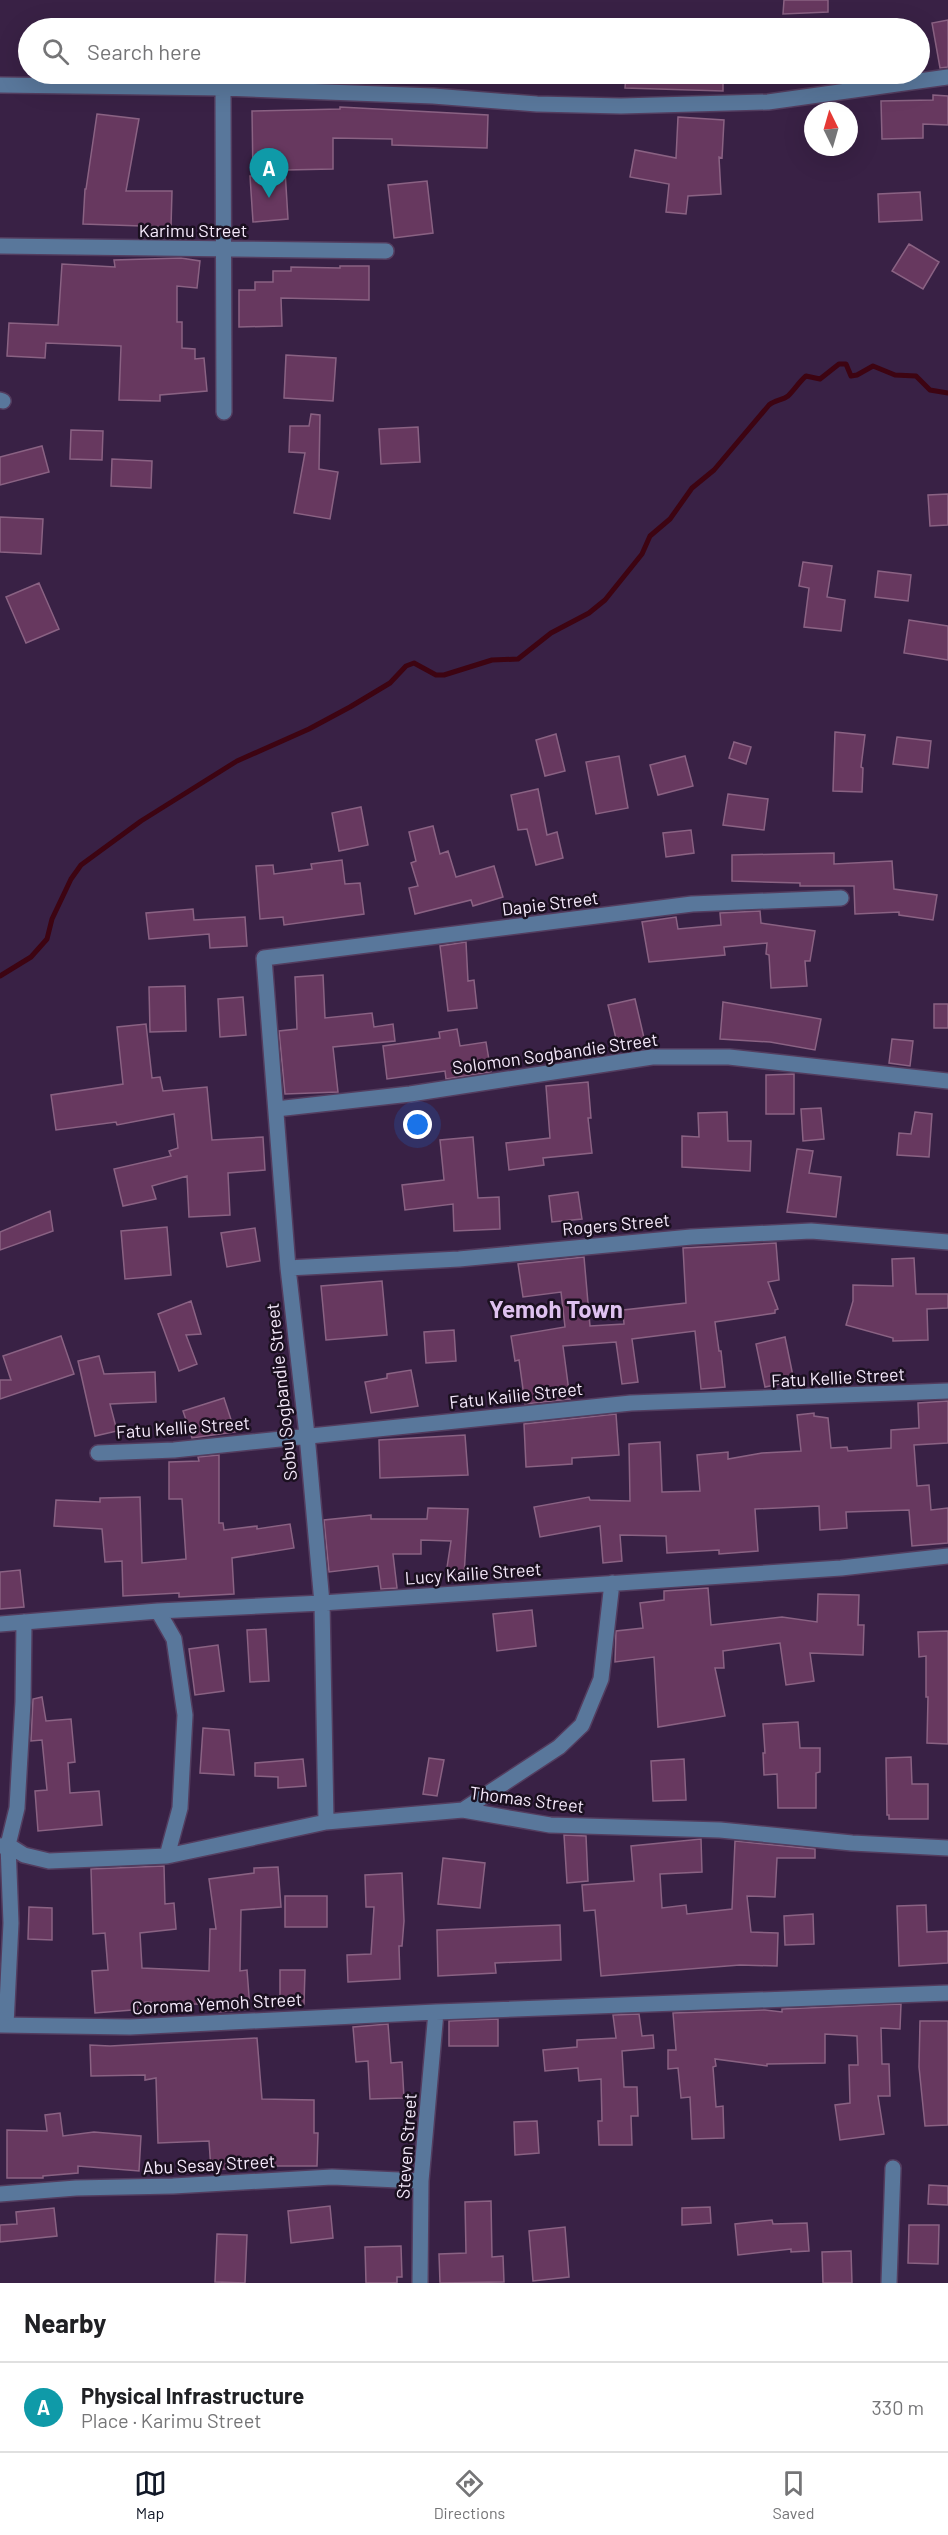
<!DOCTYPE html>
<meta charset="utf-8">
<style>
:root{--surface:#fff;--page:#f2f2f2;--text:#202124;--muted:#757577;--line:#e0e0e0;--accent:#111827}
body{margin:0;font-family:Barlow,sans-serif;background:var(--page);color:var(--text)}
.compass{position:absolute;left:804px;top:102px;width:54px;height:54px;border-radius:50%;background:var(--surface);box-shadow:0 6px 24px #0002;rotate:355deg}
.you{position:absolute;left:418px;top:1125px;width:21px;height:21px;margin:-15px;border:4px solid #fff;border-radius:50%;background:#1a73e8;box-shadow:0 0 0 9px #1a73e833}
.badge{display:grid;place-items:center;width:39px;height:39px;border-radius:50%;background:var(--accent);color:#fff;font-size:20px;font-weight:700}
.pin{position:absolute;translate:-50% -50px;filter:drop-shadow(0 2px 3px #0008)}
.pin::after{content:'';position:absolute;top:32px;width:21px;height:18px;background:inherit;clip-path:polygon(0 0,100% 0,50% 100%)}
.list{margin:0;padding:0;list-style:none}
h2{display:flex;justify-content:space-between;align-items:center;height:78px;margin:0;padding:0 24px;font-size:26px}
h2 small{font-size:20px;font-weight:400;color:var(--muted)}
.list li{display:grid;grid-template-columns:39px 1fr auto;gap:18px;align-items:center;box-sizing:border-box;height:90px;padding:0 24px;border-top:2px solid var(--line)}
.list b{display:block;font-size:22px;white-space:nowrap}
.list p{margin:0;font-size:20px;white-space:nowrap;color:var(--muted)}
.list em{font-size:20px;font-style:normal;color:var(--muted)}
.icon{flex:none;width:33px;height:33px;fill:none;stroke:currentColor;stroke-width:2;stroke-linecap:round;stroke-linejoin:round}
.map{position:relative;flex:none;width:948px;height:2283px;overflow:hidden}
.search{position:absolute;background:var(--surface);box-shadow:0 6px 24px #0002;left:18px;right:18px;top:18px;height:66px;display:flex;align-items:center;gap:15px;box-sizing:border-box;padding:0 21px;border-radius:33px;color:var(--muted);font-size:22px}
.sheet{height:168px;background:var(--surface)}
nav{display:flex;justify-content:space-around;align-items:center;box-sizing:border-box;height:84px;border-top:2px solid var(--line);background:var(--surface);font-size:16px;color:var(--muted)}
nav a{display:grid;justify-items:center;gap:3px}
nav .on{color:var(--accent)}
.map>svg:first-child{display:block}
</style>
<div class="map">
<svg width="948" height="2283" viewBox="0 0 948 2283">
<rect width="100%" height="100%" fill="#392145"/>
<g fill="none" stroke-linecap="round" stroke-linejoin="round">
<path stroke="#3d0412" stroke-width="5" d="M0,976L31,957L47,939L52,919L71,879L81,865L141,821L237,761L309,729L350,707L390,683L406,666L414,663L436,675H444L492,660L518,659L551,633L589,613L605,600L642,554L650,536L670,519L692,488L714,470L769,405C775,400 783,400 788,396C795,389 799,382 806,376L820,379L839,364H846L851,376L857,375L873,366L895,375L916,376L930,390L948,393"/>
</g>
<path fill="#67385f" stroke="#8a6283" stroke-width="1.5" d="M784,0H828V12L783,14Z
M948,20V67L940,68L932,23Z
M626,74H723V91L625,88Z
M933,95L948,96V125L923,124V138L882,139L881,101L933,100Z
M340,107L488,115L487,148L392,145V139L333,138V169L285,170L288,219L253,222L250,176H253L252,111L340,109Z
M97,114L139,119L126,191H172L171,227L83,224L85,189H86Z
M678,117L724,120L722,158L719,157L721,194L688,196L686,214L666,212L669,184L630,177L635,150L676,158Z
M427,181L433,233L394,238L388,185Z
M920,192L922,220L879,222L878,194Z
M909,244L939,262L923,289L892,271Z
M181,258L200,261L197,288L177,286V322H182V348L195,349V359L204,358L207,391L160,395V401L119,400L121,346L46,343L45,358L7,356L9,323L58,325L62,264L115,267L114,260Z
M340,266H369V300L281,298L282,326L239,327V290H255V282H273V271H291V267L340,268Z
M286,355L336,358L333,401L284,398Z
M311,414L320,415L319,469L338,472L330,519L294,513L305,453L289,452L290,426H309Z
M418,427L420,462L381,464L379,429Z
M71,430L103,431L102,460L70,459Z
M42,446L49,472L0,485V457Z
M112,459L152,461L151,488L111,486Z
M948,494V525L930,526L928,495Z
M0,517L43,519L41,554L0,552Z
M803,562L832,566L827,597L845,600L841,631L804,627L809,588L799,586Z
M878,571L911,575L908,601L875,597Z
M39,583L59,629L26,643L6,597Z
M909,620L948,626V660L904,653Z
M835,732L865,735L861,767L863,768L862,792L833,791Z
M556,734L565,771L545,776L536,740Z
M897,737L931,741L928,768L893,764Z
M734,742L751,747L746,764L729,758Z
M619,756L628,808L596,814L586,762Z
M685,756L693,786L658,795L650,765Z
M538,789L547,835L557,832L563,858L536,865L527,829L518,830L511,795Z
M728,794L768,799L764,830L723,825Z
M361,807L368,845L339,851L332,813Z
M433,826L440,854L448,851L456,877L494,866L503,897L473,906L471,900L415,914L409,888L418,886L411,863L416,861L409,832Z
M691,830L694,853L666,857L663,833Z
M834,853V864L892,861L894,889L937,895L933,920L899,915V912L855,914L854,886H800V883L732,881V855Z
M342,860L345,884L360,883L364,914L284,925L283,917L260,919L256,866L273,865L274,874L312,869L311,864Z
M193,909L194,920L245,917L247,946L210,948L209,934L149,939L146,913Z
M760,911L761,923L815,931L810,961H805L807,986L771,988L769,955L766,954L767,943L724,947L725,955L649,962L642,922L676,917L678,929L721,925L720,913Z
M466,942L468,981L474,980L477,1008L448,1011L440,946Z
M323,975L325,1018L372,1013L374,1027L393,1024L395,1041L333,1047L338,1092L285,1094L279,1031L297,1029L295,977Z
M185,986L186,1031L150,1032L149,987Z
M243,997L246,1035L220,1037L218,999Z
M635,999L644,1038L617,1043L608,1005Z
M723,1002L821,1019L815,1050L770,1042L720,1039Z
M934,1004H948V1028H934Z
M146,1024L152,1078L160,1077L163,1091L207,1087L212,1140L263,1137L265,1170L228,1173L230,1215L189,1217L187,1176L152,1186L156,1199L123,1206L114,1169L171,1156L169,1151L178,1148L174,1114L117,1125L116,1122L56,1130L51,1095L123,1084L117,1027Z
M457,1029L460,1046L486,1042L491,1072L446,1079L445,1071L387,1079L383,1046L440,1038L439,1032Z
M892,1039L913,1041L910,1066L889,1063Z
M794,1074V1114H766V1075Z
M588,1082L591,1118H588L592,1153L543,1158L544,1165L509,1170L506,1143L550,1138L546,1086Z
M821,1108L824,1139L803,1141L801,1109Z
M727,1112L728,1141H751L750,1171L682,1167V1136L699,1137L698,1113Z
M915,1112L932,1114L929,1157L897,1155L899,1133L911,1134Z
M473,1137L478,1198L499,1197L500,1229L454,1231L453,1204L405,1210L402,1185L444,1180L440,1140Z
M797,1149L813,1151L809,1173L841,1177L836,1217L787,1212Z
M578,1192L582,1219L552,1222L549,1196Z
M50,1211L53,1231L0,1250V1232Z
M167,1227L171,1275L125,1279L121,1231Z
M255,1228L260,1261L227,1267L221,1233Z
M776,1243L779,1280L768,1282L778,1309L775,1310V1313L715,1322L719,1351H721L725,1387L701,1389L695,1331L632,1339L638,1382L622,1384L616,1342L563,1346L570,1399L525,1404L519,1360L515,1361L511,1336L565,1327L561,1292L523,1297L518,1264L584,1257L590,1326L624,1324L623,1310L686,1303L683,1248Z
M914,1258L916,1294H948V1308L927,1309L928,1340L893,1341V1338L846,1325L853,1301V1285L893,1286L892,1259Z
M382,1281L387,1335L326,1340L321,1286Z
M191,1301L201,1334L186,1335L197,1364L179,1371L158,1314Z
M454,1330L456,1361L426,1363L424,1332Z
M61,1336L74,1374L0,1399V1380H11L3,1356Z
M785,1337L794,1381L765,1387L756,1344Z
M99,1356L104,1374L155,1372L156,1402L110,1404L117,1431L95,1436L78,1361Z
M411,1370L418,1406L371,1413L365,1382L387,1378V1374Z
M224,1398L235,1432L192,1438L183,1411Z
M948,1401V1443L914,1445L917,1486L929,1485L931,1510L948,1508V1543L912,1546L909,1510L846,1512L847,1528L820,1530L819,1506L755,1509L758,1551L719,1554V1550L667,1553L666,1536L620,1535L622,1561L603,1563L600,1526L540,1537L534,1507L589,1497L590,1500L630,1501L629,1444L660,1442L662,1492L700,1491L697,1455L728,1452V1459L762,1453L801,1451L797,1415L814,1413V1416L828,1418L831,1448L847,1447L848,1451L891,1448V1430L919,1428L918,1403Z
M616,1414L619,1455L572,1458V1464L526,1467L524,1424Z
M465,1435L468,1475L380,1478L379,1440Z
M219,1455V1523H223L224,1530L257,1526V1529L290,1524L294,1548L232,1558L234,1594L179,1597V1593L123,1596L122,1561L105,1562L102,1529L54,1526L56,1500L100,1502V1498L140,1497L142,1563L186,1559L182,1499H169V1462L199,1461L198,1457Z
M428,1508L468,1509L464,1576L446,1574L451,1541L421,1540V1554H393L397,1588L381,1589L378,1566L329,1572L324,1520L371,1515V1519H427Z
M20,1570L24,1607L0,1609V1572Z
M708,1588L711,1625L782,1617L817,1622L818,1594L859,1595L858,1625H864L863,1655L810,1653L814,1681L786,1685L780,1643L723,1651L724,1668H715L725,1716L658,1727L654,1657L615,1662L616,1631L643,1628L640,1603L664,1600V1591Z
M532,1610L536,1646L497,1651L493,1614Z
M266,1629L269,1681L250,1682L247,1630Z
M948,1631V1744L927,1743L928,1697H926V1656L919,1657L918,1632Z
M218,1645L224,1691L195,1695L189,1649Z
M42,1697L46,1721L71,1719L75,1762L68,1763L70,1793L99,1791L102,1825L38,1831L35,1791L47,1790L42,1740L31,1741L33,1699Z
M798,1722L800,1748H820V1772L816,1773V1808H778L777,1774L764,1775L763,1753H765L763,1724Z
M203,1728L229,1730L234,1775L200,1773Z
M911,1757L912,1784H928V1819H889V1815H887L886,1758Z
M429,1758L444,1760L437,1796L423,1794Z
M303,1759L306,1786L278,1788V1777L255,1776V1763Z
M684,1759L686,1800L653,1801L651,1761Z
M564,1835L586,1836L588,1881L567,1883Z
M701,1839L702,1872L660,1874L662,1908L686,1905L687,1914L732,1909L735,1841L815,1849V1858H777L775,1897L747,1896L751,1932L778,1933L777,1966L740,1965L601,1976L595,1910L584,1911L582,1885L634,1881L631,1846Z
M443,1858L485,1863L480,1908L438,1904Z
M164,1866L165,1904L174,1903L176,1929L140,1933L142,1968L209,1971L210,1929H216L209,1879L254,1873V1868L278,1867L281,1907L241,1910L240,1971L247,1970L250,2009L219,2012L218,2005L145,2002V2009L95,2013L92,1971L108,1970L105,1933L93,1934L91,1869Z
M402,1873L404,1921L402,1946H399L400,1979L348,1982L347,1955L371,1954L374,1907H366L365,1875Z
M285,1896H327V1927H285Z
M926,1905L927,1932L948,1931V1963L899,1966L897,1906Z
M29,1907L52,1908V1940L28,1939Z
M813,1914L814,1944L785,1945L784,1916Z
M560,1925L561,1960L495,1963L496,1973L438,1976L437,1930Z
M280,1970H305L304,2004L280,2003Z
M901,2004L900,2029L881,2028L882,2064H889L890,2096H878L884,2134L840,2140L835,2105L850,2103L849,2065H858L857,2036L825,2034V2063L767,2064V2066L715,2059L716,2066L713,2067L716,2107L723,2106L724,2138L692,2139L690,2097L681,2098L678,2068L668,2069V2050H676L673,2013L765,2010L782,2012V2009Z
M639,2014L642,2036L653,2035L654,2048L622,2051L624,2087H637L638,2116H631L632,2145H599L598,2121H602L601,2079L579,2081L578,2068L545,2071L543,2050L577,2047V2040L616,2038L613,2015Z
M498,2019V2046H449V2021Z
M920,2021H948V2125L925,2126L919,2067Z
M388,2024L391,2063L402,2062L404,2098L370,2099L368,2061L356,2062L353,2027Z
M257,2038L262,2099L314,2100V2133H318L317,2166H272L211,2170L209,2141L158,2143L156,2078L145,2080V2075L91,2076L90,2045L110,2046Z
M60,2113L63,2136L94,2132L141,2136L139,2171L78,2166V2173L43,2176V2178H7V2130L47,2131L45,2115Z
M537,2121L539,2153L515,2155L514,2122Z
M929,2185L948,2186V2205L928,2204Z
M491,2201L492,2257L503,2256L504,2282L440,2283L439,2254L466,2253L465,2202Z
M330,2206L333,2238L291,2243L288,2211Z
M710,2207L711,2223L682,2225V2208Z
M54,2208L57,2236L0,2242V2225L17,2224L16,2212Z
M772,2220L773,2224L807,2223L809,2251L791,2252V2249L738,2255L735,2224Z
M909,2225H939L938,2264L908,2263Z
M565,2227L569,2277L533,2281L529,2231Z
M217,2234L247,2235L245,2283L215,2282Z
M401,2246L402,2277H397V2283H366L365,2247Z
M851,2251L852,2283H823L822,2252Z"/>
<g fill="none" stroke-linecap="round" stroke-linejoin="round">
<defs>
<path id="minor" d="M0,85L223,88L433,96L537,104L621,106L768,102L948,77
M223,88L224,412
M0,246L386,251
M0,400L3,401
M276,1109L410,1094L652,1057H729L948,1081
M288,1268L459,1259L691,1237L811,1231L948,1242
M98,1453L174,1450L631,1403L948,1391
M158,1611L174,1639L185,1715L180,1808L167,1856
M0,1624L158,1611L322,1603L841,1568L948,1556
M463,1810L559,1747L582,1725L601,1679L612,1583
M326,1822L322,1603L307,1435L288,1268L264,958L692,904L841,898
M0,1846L8,1845L24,1855L49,1861L167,1856L326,1822L463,1810L550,1825L720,1830L852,1843L948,1848
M0,2025L130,2027L436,2012L948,1993
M6,2025L11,1923L8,1845L17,1808L23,1702L24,1622
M0,2194L76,2188L173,2186L332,2177L421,2181
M420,2283L421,2181L436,2012
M889,2283L893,2168"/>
</defs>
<use href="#minor" stroke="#533d5f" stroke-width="18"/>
<use href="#minor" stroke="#59779b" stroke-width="15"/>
</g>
<g text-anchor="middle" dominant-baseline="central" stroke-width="5" stroke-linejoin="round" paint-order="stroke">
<g font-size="18" fill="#f6eafc" stroke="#1b1020">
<text x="193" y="230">Karimu Street</text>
<text transform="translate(550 903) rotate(-7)">Dapie Street</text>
<text transform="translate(555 1053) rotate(-8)">Solomon Sogbandie Street</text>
<text transform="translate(616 1224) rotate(-5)">Rogers Street</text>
<text transform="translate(838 1377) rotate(-3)">Fatu Kellie Street</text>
<text transform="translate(281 1392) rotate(-96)">Sobu Sogbandie Street</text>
<text transform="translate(516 1395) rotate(-6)">Fatu Kailie Street</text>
<text transform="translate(183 1427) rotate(-4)">Fatu Kellie Street</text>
<text transform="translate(473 1573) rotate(-4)">Lucy Kailie Street</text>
<text transform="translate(527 1799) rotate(7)">Thomas Street</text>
<text transform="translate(217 2003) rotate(-3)">Coroma Yemoh Street</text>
<text transform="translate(406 2146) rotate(-86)">Steven Street</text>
<text transform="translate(209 2164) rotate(-3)">Abu Sesay Street</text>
</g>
<g font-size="24" font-weight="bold" fill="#dec1ef" stroke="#1b1020">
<text x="556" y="1308">Yemoh Town</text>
</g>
</g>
</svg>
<svg class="compass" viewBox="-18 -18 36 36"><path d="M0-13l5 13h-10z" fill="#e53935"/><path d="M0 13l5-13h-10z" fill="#757577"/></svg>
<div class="you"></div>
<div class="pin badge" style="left:269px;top:198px;background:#0f9aa8">A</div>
<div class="search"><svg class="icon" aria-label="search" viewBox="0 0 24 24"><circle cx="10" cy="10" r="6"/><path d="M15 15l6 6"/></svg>Search here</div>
</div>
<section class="sheet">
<h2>Nearby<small></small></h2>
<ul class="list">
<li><span class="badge" style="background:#0f9aa8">A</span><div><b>Physical Infrastructure</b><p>Place · Karimu Street</p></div><em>330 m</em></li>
</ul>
</section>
<nav>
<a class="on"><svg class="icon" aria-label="map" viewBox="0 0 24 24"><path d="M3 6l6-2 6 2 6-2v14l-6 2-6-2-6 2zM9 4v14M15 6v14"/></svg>Map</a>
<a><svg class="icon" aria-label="directions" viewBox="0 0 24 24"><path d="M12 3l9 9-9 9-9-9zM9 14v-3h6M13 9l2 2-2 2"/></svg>Directions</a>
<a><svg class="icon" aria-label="saved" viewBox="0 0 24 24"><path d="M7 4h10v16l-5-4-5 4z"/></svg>Saved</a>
</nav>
